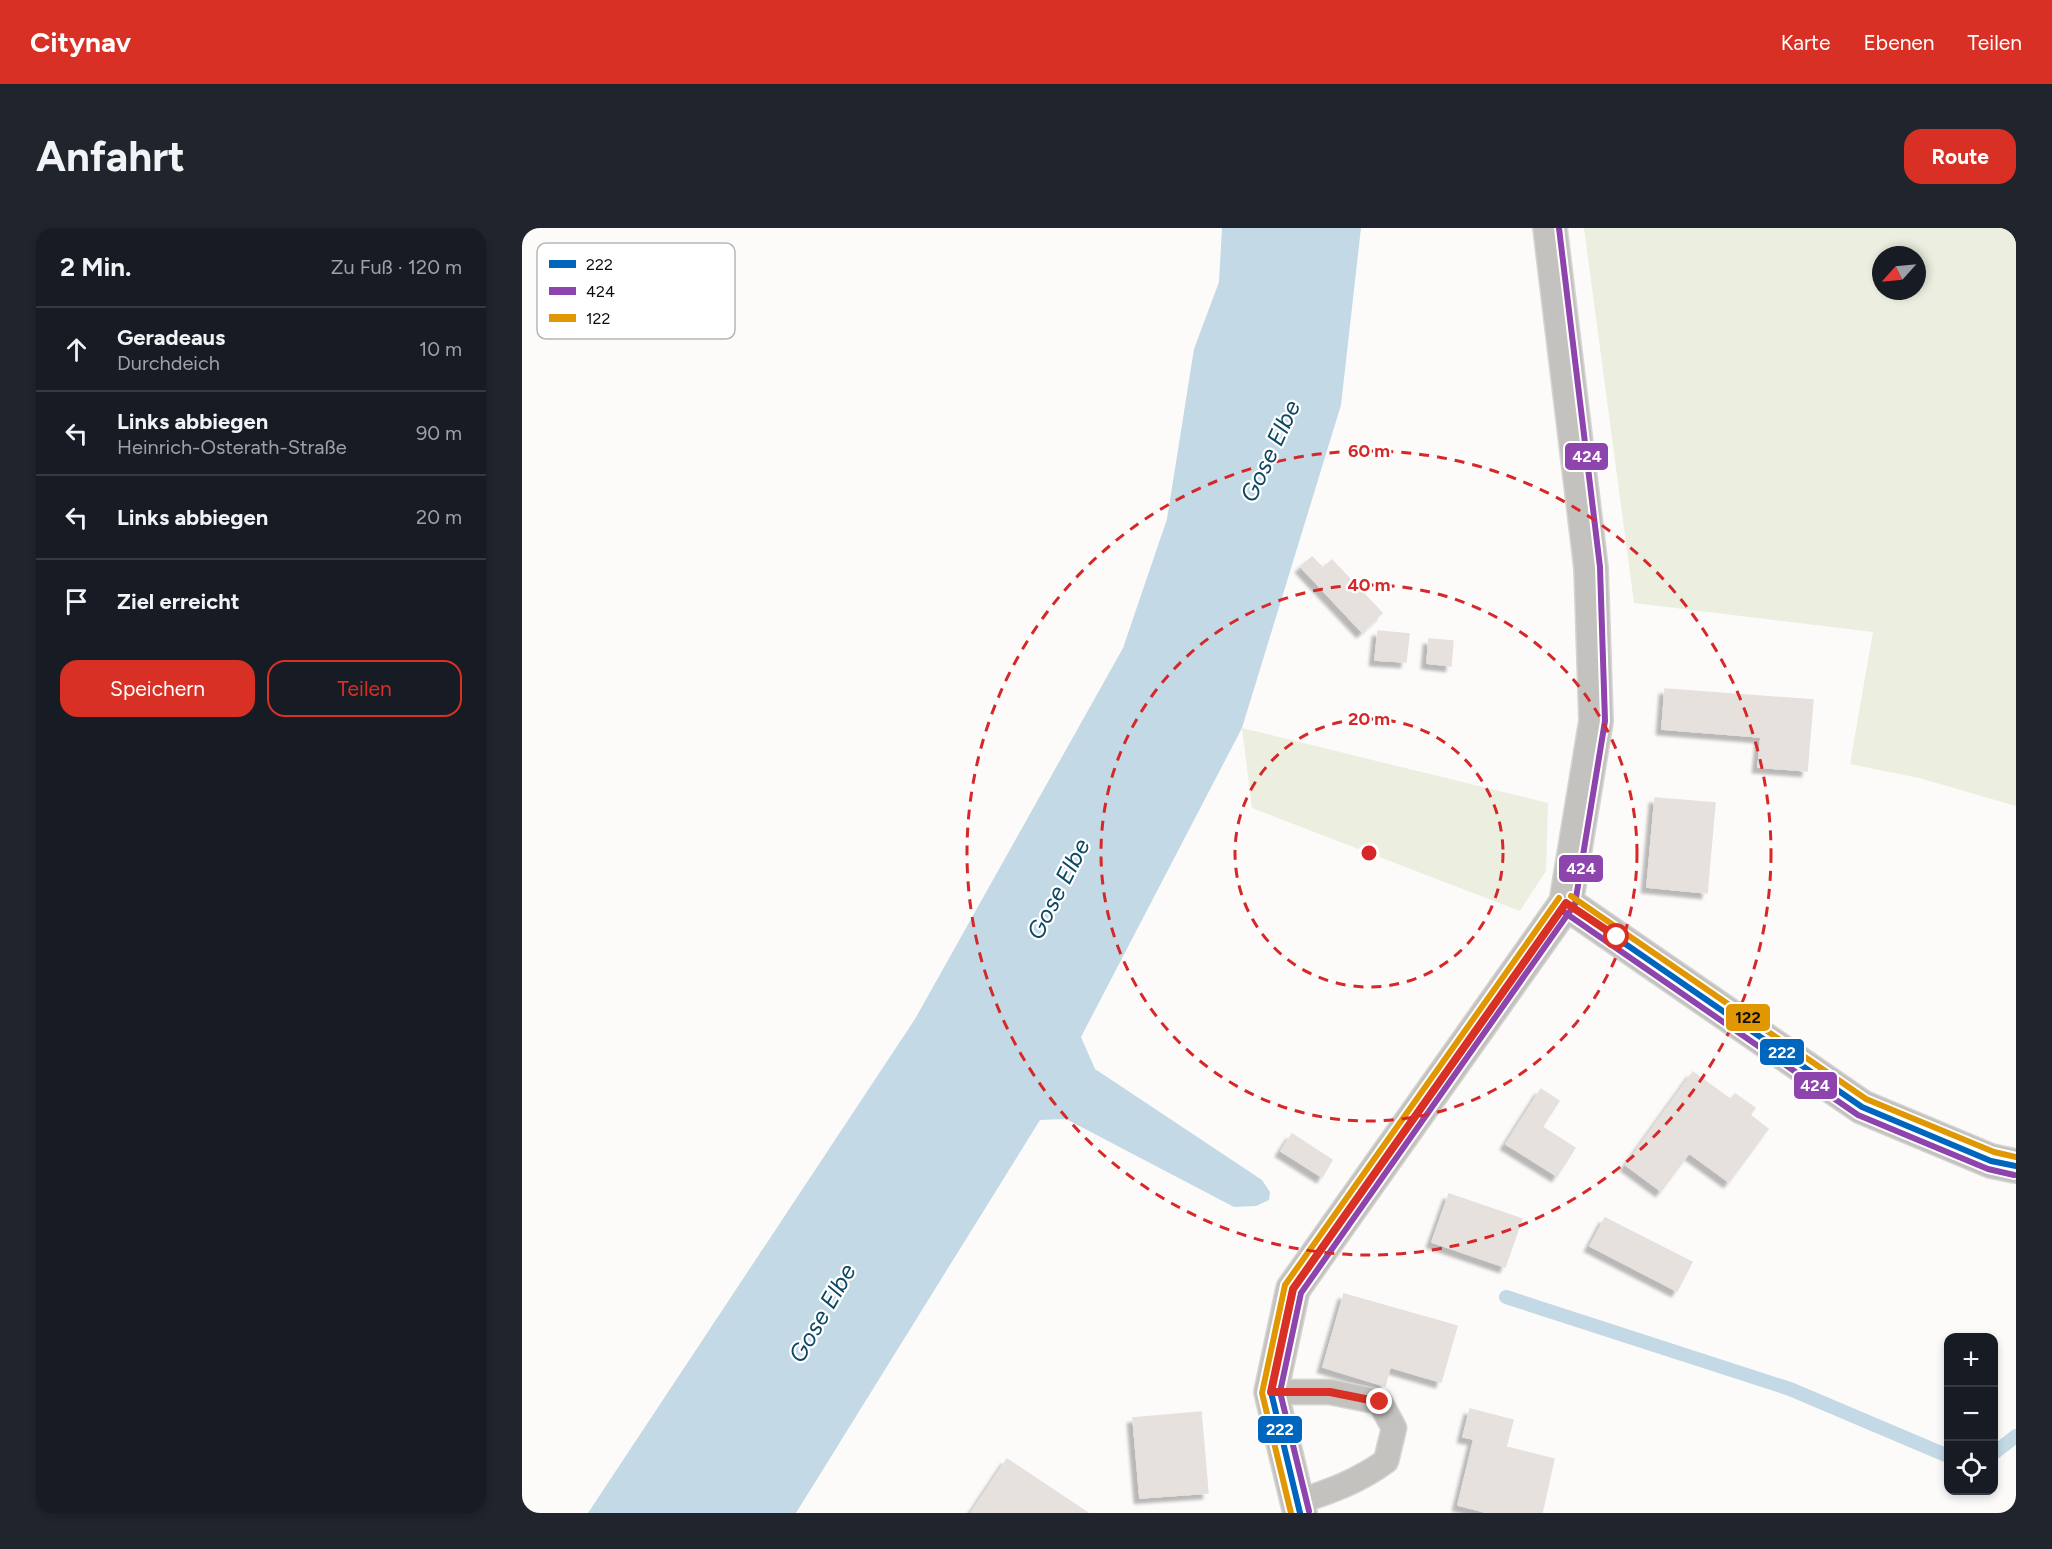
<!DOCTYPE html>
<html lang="de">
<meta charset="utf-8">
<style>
:root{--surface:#171b24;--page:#20242c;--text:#f1f3f6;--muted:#9ea1a6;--line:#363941;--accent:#d93025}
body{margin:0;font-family:Figtree,sans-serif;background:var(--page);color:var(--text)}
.controls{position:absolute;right:18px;bottom:18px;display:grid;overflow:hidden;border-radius:12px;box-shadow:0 3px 9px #0003}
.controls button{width:54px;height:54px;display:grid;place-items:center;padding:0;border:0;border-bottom:2px solid var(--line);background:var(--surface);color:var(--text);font:30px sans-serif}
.compass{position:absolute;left:1350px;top:18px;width:54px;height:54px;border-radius:50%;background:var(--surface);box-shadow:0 3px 9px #0003;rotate:243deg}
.stop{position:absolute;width:18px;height:18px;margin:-14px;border:4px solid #d93025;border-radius:50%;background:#fff}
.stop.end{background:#d93025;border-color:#fff;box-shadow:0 2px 6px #0008}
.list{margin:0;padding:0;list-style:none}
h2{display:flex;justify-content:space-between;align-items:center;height:78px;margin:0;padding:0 24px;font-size:26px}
h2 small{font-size:20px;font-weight:400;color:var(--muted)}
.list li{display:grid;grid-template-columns:39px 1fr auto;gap:18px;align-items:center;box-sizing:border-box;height:84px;padding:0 24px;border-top:2px solid var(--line)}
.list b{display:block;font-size:22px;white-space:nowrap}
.list p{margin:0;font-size:20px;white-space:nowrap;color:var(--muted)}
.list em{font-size:20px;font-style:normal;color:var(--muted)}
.actions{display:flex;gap:12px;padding:18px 24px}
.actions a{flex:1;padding:14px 0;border:2px solid var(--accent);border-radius:18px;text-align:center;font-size:21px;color:var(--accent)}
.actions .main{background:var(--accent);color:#fff}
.icon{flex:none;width:33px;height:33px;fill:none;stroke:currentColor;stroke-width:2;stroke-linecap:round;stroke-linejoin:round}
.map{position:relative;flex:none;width:1494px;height:1285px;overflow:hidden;border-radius:18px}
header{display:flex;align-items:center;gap:36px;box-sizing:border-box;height:84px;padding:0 30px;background:var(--accent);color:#fff}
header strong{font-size:28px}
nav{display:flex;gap:33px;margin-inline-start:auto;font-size:21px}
.intro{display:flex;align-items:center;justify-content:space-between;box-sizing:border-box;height:144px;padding:0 36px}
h1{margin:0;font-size:42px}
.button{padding:15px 27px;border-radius:18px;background:var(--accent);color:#fff;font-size:21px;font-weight:700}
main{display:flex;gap:36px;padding:0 36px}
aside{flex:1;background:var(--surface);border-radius:18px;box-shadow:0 3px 9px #0003}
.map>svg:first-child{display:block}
</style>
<header>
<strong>Citynav</strong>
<nav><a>Karte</a><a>Ebenen</a><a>Teilen</a></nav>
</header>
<div class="intro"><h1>Anfahrt</h1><a class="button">Route</a></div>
<main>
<aside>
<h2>2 Min.<small>Zu Fuß · 120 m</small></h2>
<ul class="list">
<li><svg class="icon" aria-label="ahead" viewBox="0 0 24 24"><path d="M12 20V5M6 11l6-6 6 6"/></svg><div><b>Geradeaus</b><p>Durchdeich</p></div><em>10 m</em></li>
<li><svg class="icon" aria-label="left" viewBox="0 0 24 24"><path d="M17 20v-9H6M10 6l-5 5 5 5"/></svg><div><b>Links abbiegen</b><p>Heinrich-Osterath-Straße</p></div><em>90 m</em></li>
<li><svg class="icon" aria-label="left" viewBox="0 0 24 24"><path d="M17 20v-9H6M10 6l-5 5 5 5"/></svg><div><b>Links abbiegen</b></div><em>20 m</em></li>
<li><svg class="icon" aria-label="arrive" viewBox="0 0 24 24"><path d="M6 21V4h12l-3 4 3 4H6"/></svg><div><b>Ziel erreicht</b></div></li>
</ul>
<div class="actions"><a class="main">Speichern</a><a>Teilen</a></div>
</aside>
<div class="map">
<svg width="1494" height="1285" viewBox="0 0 1494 1285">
<defs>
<filter id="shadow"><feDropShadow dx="-5.5" dy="5.5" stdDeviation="1.5" flood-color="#0004"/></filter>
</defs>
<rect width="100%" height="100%" fill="#fdfbf9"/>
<path fill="#eceedf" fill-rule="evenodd" d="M1062,0H1494V578L1397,550L1328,536L1351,404L1112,375ZM1359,27H1395V63H1359Z
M720,500L1026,575L1024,643L998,683L730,580Z"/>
<path fill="#c3d9e5" d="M700,0H839L819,177L720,500L559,809L573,841L740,952L748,964L747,972L734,978L712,979L544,891L518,892L274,1285H66L393,791L601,420L645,291L672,121L697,54Z"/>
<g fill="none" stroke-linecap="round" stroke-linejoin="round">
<path stroke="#c3d9e5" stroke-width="14" d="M984,1069L1268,1161L1426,1228
M1472,1225L1494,1208"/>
</g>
<path fill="#e7e1de" stroke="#e4e1e0" stroke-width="1.5" filter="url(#shadow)" d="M790,329L801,340L810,332L860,385L840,404L779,339Z
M856,403L887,406L884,434L853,432Z
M907,411L931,413L929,438L905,435Z
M1143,461L1291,472L1285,543L1236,539L1239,509L1140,501Z
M1133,570L1193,575L1185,665L1125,659Z
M1171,844L1208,871L1213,866L1233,880L1228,887L1246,901L1207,954L1167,925L1139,963L1104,937Z
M1019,861L1037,873L1020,899L1053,920L1035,948L984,916Z
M770,906L810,932L800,949L759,923Z
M927,966L1000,991L983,1039L910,1014Z
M1083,990L1170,1034L1155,1063L1068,1018Z
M822,1066L935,1098L919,1154L868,1139L863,1158L801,1139Z
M948,1181L991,1192L984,1219L1032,1231L1020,1285H967L936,1277L952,1211L941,1209Z
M679,1184L686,1265L618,1270L611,1190Z
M485,1231L566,1285H449Z"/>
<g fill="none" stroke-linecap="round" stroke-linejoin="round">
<defs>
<path id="service" d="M749,1164H808L858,1174L872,1200L864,1233C837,1253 807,1264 775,1274"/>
<path id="tertiary" d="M1044,675L1340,879L1469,933L1494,938
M778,1285L749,1164L771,1061L1044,675L1074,493L1069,340L1028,0"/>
</defs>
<use href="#service" stroke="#d6d5d4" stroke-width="27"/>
<use href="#tertiary" stroke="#d6d5d4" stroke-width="36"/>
<use href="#service" stroke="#c4c2be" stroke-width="24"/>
<use href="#tertiary" stroke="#c4c2be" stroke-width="33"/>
<defs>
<path id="bus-1" d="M1044,675L1340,879L1469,933L1494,938
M778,1285L749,1164L771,1061L1044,675"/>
<path id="bus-2" d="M1039,682L1336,887L1466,941L1492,947
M787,1283L758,1164L779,1065L1053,676L1083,493L1078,339L1037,0"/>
<path id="bus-3" d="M1049,668L1344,871L1472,924L1494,929
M769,1285L740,1165L763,1057L1037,670"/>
</defs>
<use href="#bus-1" stroke="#fff" stroke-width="10"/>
<use href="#bus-2" stroke="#fff" stroke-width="10"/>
<use href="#bus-3" stroke="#fff" stroke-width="10"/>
<use href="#bus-1" stroke="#0065bd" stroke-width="6"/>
<use href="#bus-2" stroke="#8e44ad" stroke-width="6"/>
<use href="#bus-3" stroke="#e09701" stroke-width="6"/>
</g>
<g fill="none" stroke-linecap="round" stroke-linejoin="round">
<path stroke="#d93025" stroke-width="8" d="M858,1174L808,1164H749L771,1061L1044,675L1095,709"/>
</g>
<g fill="none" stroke="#d62828" stroke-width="3" stroke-dasharray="10 8">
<circle cx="847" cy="625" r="134"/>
<circle cx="847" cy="625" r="268"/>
<circle cx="847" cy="625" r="402"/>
</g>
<g text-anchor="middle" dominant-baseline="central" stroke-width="4.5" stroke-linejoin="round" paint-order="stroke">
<g font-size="24" font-style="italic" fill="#0e4964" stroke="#fff">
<text transform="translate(748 223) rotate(-65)">Gose Elbe</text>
<text transform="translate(536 661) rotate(-63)">Gose Elbe</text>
<text transform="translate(300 1085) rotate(-60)">Gose Elbe</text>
</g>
</g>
<rect x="15" y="15" width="198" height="96" rx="9" fill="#fff" stroke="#b7b6b6" stroke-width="1.5"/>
<rect x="27" y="32" width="27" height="8" fill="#0065bd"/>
<rect x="27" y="59" width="27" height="8" fill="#8e44ad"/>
<rect x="27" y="86" width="27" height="8" fill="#e09701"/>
<g font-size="16" fill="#0e0c0a">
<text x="64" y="42">222</text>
<text x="64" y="69">424</text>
<text x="64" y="96">122</text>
</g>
<circle cx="847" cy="625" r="9" fill="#d62828" stroke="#fff" stroke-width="3"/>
<g font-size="18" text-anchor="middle" font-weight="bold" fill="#d62828" stroke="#fff" stroke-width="4.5" stroke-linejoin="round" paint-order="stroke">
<text x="847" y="229">60 m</text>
<text x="847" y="363">40 m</text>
<text x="847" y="497">20 m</text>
</g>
<g stroke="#fff" stroke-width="2">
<rect x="1042" y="214" width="45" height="29" rx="6" fill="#8e44ad"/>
<rect x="1036" y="626" width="46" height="29" rx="6" fill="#8e44ad"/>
<rect x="1203" y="775" width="46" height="29" rx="6" fill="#e09701"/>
<rect x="1237" y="810" width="46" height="28" rx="6" fill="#0065bd"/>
<rect x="1271" y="843" width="45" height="29" rx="6" fill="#8e44ad"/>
<rect x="735" y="1187" width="46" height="29" rx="6" fill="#0065bd"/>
</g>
<g font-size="16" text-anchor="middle" font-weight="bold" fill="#fff">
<text x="1065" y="234">424</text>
<text x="1059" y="646">424</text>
<text x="1260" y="830">222</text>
<text x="1293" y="863">424</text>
<text x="758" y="1207">222</text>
</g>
<g font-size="16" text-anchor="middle" font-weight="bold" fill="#111">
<text x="1226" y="795">122</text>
</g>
</svg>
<div class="controls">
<button>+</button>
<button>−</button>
<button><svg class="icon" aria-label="locate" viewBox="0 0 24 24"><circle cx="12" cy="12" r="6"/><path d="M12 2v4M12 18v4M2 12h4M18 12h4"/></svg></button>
</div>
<svg class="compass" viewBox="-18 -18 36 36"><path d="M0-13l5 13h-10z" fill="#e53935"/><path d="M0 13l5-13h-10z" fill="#9ea1a6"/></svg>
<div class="stop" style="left:1095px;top:709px"></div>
<div class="stop end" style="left:858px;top:1174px"></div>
</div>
</main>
